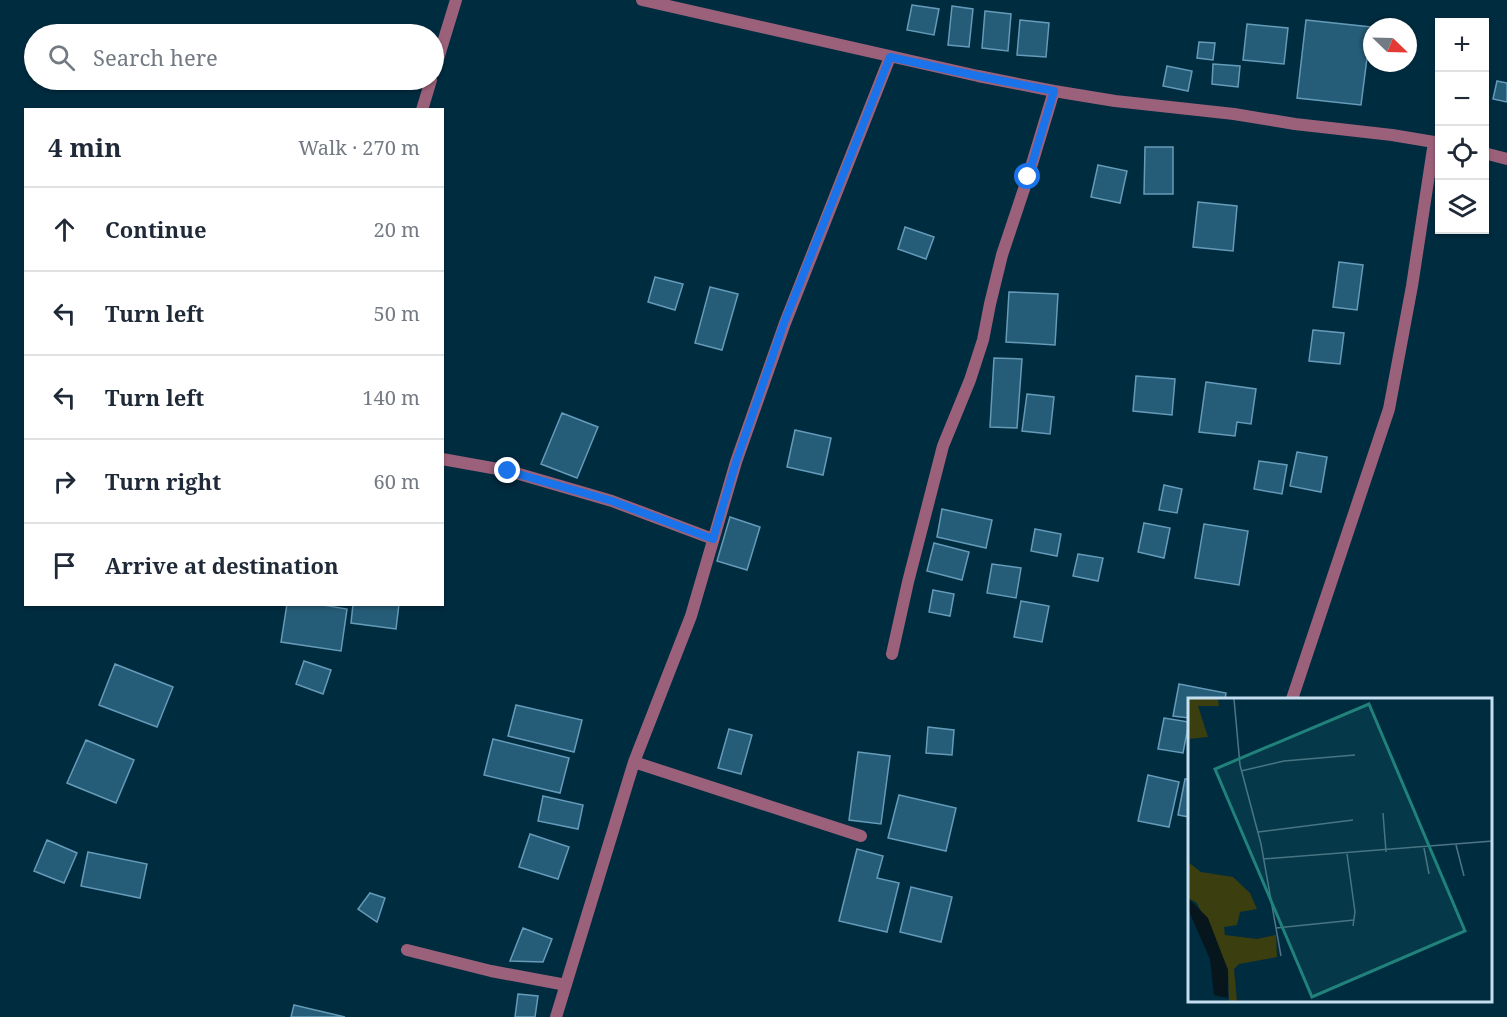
<!DOCTYPE html>
<meta charset="utf-8">
<style>
:root{--surface:#fff;--page:#f6f6f7;--text:#1f2937;--muted:#747a83;--line:#e0e1e3}
body{margin:0;font-family:"Noto Serif",serif;background:var(--page);color:var(--text)}
.controls{position:absolute;right:18px;top:18px;display:grid;overflow:hidden;border-radius:0px;box-shadow:0 2px 4px #0004}
.controls button{width:54px;height:54px;display:grid;place-items:center;padding:0;border:0;border-bottom:2px solid var(--line);background:var(--surface);color:var(--text);font:30px sans-serif}
.compass{position:absolute;left:1363px;top:18px;width:54px;height:54px;border-radius:50%;background:var(--surface);box-shadow:0 2px 4px #0004;rotate:113deg}
.stop{position:absolute;width:18px;height:18px;margin:-14px;border:4px solid #1a73e8;border-radius:50%;background:#fff}
.stop.end{background:#1a73e8;border-color:#fff;box-shadow:0 2px 6px #0008}
.list{margin:0;padding:0;list-style:none}
h2{display:flex;justify-content:space-between;align-items:center;height:78px;margin:0;padding:0 24px;font-size:26px}
h2 small{font-size:20px;font-weight:400;color:var(--muted)}
.list li{display:grid;grid-template-columns:39px 1fr auto;gap:18px;align-items:center;box-sizing:border-box;height:84px;padding:0 24px;border-top:2px solid var(--line)}
.list b{display:block;font-size:22px;white-space:nowrap}
.list em{font-size:20px;font-style:normal;color:var(--muted)}
.icon{flex:none;width:33px;height:33px;fill:none;stroke:currentColor;stroke-width:2;stroke-linecap:round;stroke-linejoin:round}
.map{position:relative;flex:none;width:1507px;height:1017px;overflow:hidden}
.search{position:absolute;background:var(--surface);box-shadow:0 2px 4px #0004;left:24px;top:24px;width:420px;height:66px;display:flex;align-items:center;gap:15px;box-sizing:border-box;padding:0 21px;border-radius:33px;color:var(--muted);font-size:22px}
.panel{position:absolute;background:var(--surface);box-shadow:0 2px 4px #0004;left:24px;top:108px;width:420px;height:498px;border-radius:0px}
.map>svg:first-child{display:block}
</style>
<div class="map">
<svg width="1507" height="1017" viewBox="0 0 1507 1017">
<rect width="100%" height="100%" fill="#002c40"/>
<path fill="#255c77" stroke="#659bb9" stroke-width="1.5" d="M912,5L939,9L934,35L907,30Z
M952,6L973,9L969,47L948,45Z
M985,11L1011,14L1008,51L982,48Z
M1020,20L1049,23L1046,57L1017,55Z
M1306,20L1371,27L1361,105L1297,98Z
M1247,24L1288,28L1284,64L1243,60Z
M1199,42L1215,43L1213,60L1197,58Z
M1213,64L1240,66L1238,87L1212,84Z
M1167,66L1192,71L1188,91L1163,86Z
M1497,81L1507,83V102L1493,99Z
M1145,147H1173V194H1144Z
M1098,165L1127,171L1120,203L1091,197Z
M1198,202L1237,206L1233,251L1193,247Z
M905,227L934,237L926,259L898,249Z
M1339,262L1363,265L1357,310L1333,307Z
M655,277L683,284L675,310L648,302Z
M710,287L738,294L722,350L695,343Z
M1009,292L1058,294L1055,345L1006,342Z
M1313,330L1344,333L1340,364L1309,361Z
M994,358L1022,359L1017,428L990,427Z
M1136,376L1175,379L1172,415L1133,411Z
M1206,382L1256,389L1251,424L1237,422L1235,436L1199,432Z
M1027,394L1054,397L1050,434L1022,431Z
M562,413L598,427L577,478L541,464Z
M795,430L831,438L823,475L787,467Z
M1297,452L1327,457L1321,492L1290,486Z
M1259,461L1287,465L1282,494L1254,489Z
M1164,485L1182,489L1177,513L1159,510Z
M942,509L992,520L986,548L937,537Z
M730,517L760,527L747,570L717,561Z
M1144,523L1170,528L1164,558L1138,552Z
M1204,524L1248,531L1239,585L1195,578Z
M1035,529L1061,534L1057,556L1031,551Z
M934,543L969,552L962,580L927,571Z
M1078,554L1103,558L1098,581L1073,576Z
M992,564L1021,568L1016,598L987,593Z
M933,590L954,594L950,616L929,612Z
M1021,601L1049,606L1042,642L1014,637Z
M287,604H317L347,609L341,651L281,642Z
M353,604H399L396,629L351,623Z
M304,661L331,670L323,694L296,684Z
M115,664L173,687L157,727L99,705Z
M1179,684L1226,693L1225,699H1189V718L1173,716Z
M516,705L582,720L574,752L508,736Z
M1164,718L1189,722L1183,753L1158,749Z
M928,727L954,730L952,755L926,753Z
M729,729L752,735L741,774L718,768Z
M493,739L569,758L560,793L484,775Z
M86,740L134,760L116,803L67,783Z
M858,752L890,756L881,824L849,820Z
M1148,775L1179,782L1169,827L1138,821Z
M1185,779H1189V817L1178,815Z
M899,795L956,808L946,851L888,838Z
M543,796L583,805L578,829L538,821Z
M530,834L569,847L558,879L519,867Z
M47,840L77,853L64,883L34,871Z
M857,849L883,856L877,878L899,883L887,932L839,921Z
M88,852L147,864L140,898L81,886Z
M911,887L952,897L941,942L900,932Z
M370,893L385,898L377,922L358,909Z
M523,928L552,939L543,962L510,961Z
M518,994L538,996L535,1017H515Z
M294,1005L345,1017H291Z"/>
<g fill="none" stroke-linecap="round" stroke-linejoin="round">
<path stroke="#9c617a" stroke-width="12" d="M642,0L978,76L1054,91L1115,101L1234,114L1295,124L1392,135L1440,143
M434,72L456,0
M422,110L431,80
M1484,153L1507,159
M442,459L509,471L612,501L713,539
M892,654L908,582L943,446L970,380L983,340L990,304L1002,255L1028,177L1054,91
M1292,699L1389,409L1412,286L1434,142
M634,762L861,836
M407,950L491,971L566,985
M556,1017L634,762L691,616L736,462L785,323L890,57"/>
</g>
<g fill="none" stroke-linecap="round" stroke-linejoin="round">
<path stroke="#1a73e8" stroke-width="8" d="M508,471L612,501L713,539L736,462L784,323L890,57L978,76L1054,91L1028,177"/>
</g>
<g transform="translate(1188 698)">
<rect width="304" height="304" fill="#002c40"/>
<path d="M0,1H30L31,8H10L20,39L0,41ZM0,164L13,174L45,179L62,195L69,211L52,214L49,227L36,229L37,237L69,241L88,237L89,259L51,266L46,271L49,304H41L40,272L9,205L0,200Z" fill="#3b3e0f"/>
<path d="M0,200L20,220L40,272V300L26,297L22,261L0,211Z" fill="#07151c"/>
<path fill="none" stroke="#4e7486" stroke-width="1.5" d="M46,1L52,67L73,146L93,258M53,73L96,63L167,57M195,115L198,154M70,134L165,122M268,147L276,178M236,150L241,176M159,156L167,214L165,228M75,161L305,143M88,230L166,222"/>
<path fill="#21817b" fill-opacity="0.15" stroke="#21817b" stroke-width="3" d="M181,6L277,233L124,299L27,71Z"/>
<rect width="304" height="304" fill="none" stroke="#c4e0f0" stroke-width="3"/>
</g>
</svg>
<div class="controls">
<button>+</button>
<button>−</button>
<button><svg class="icon" aria-label="locate" viewBox="0 0 24 24"><circle cx="12" cy="12" r="6"/><path d="M12 2v4M12 18v4M2 12h4M18 12h4"/></svg></button>
<button><svg class="icon" aria-label="layers" viewBox="0 0 24 24"><path d="M12 4l9 5-9 5-9-5zM3 14l9 5 9-5"/></svg></button>
</div>
<svg class="compass" viewBox="-18 -18 36 36"><path d="M0-13l5 13h-10z" fill="#e53935"/><path d="M0 13l5-13h-10z" fill="#747a83"/></svg>
<div class="stop" style="left:1028px;top:177px"></div>
<div class="stop end" style="left:508px;top:471px"></div>
<div class="search"><svg class="icon" aria-label="search" viewBox="0 0 24 24"><circle cx="10" cy="10" r="6"/><path d="M15 15l6 6"/></svg>Search here</div>
<section class="panel">
<h2>4 min<small>Walk · 270 m</small></h2>
<ul class="list">
<li><svg class="icon" aria-label="ahead" viewBox="0 0 24 24"><path d="M12 20V5M6 11l6-6 6 6"/></svg><div><b>Continue</b></div><em>20 m</em></li>
<li><svg class="icon" aria-label="left" viewBox="0 0 24 24"><path d="M17 20v-9H6M10 6l-5 5 5 5"/></svg><div><b>Turn left</b></div><em>50 m</em></li>
<li><svg class="icon" aria-label="left" viewBox="0 0 24 24"><path d="M17 20v-9H6M10 6l-5 5 5 5"/></svg><div><b>Turn left</b></div><em>140 m</em></li>
<li><svg class="icon" aria-label="right" viewBox="0 0 24 24"><path d="M7 20v-9h11M14 6l5 5-5 5"/></svg><div><b>Turn right</b></div><em>60 m</em></li>
<li><svg class="icon" aria-label="arrive" viewBox="0 0 24 24"><path d="M6 21V4h12l-3 4 3 4H6"/></svg><div><b>Arrive at destination</b></div></li>
</ul>
</section>
</div>
